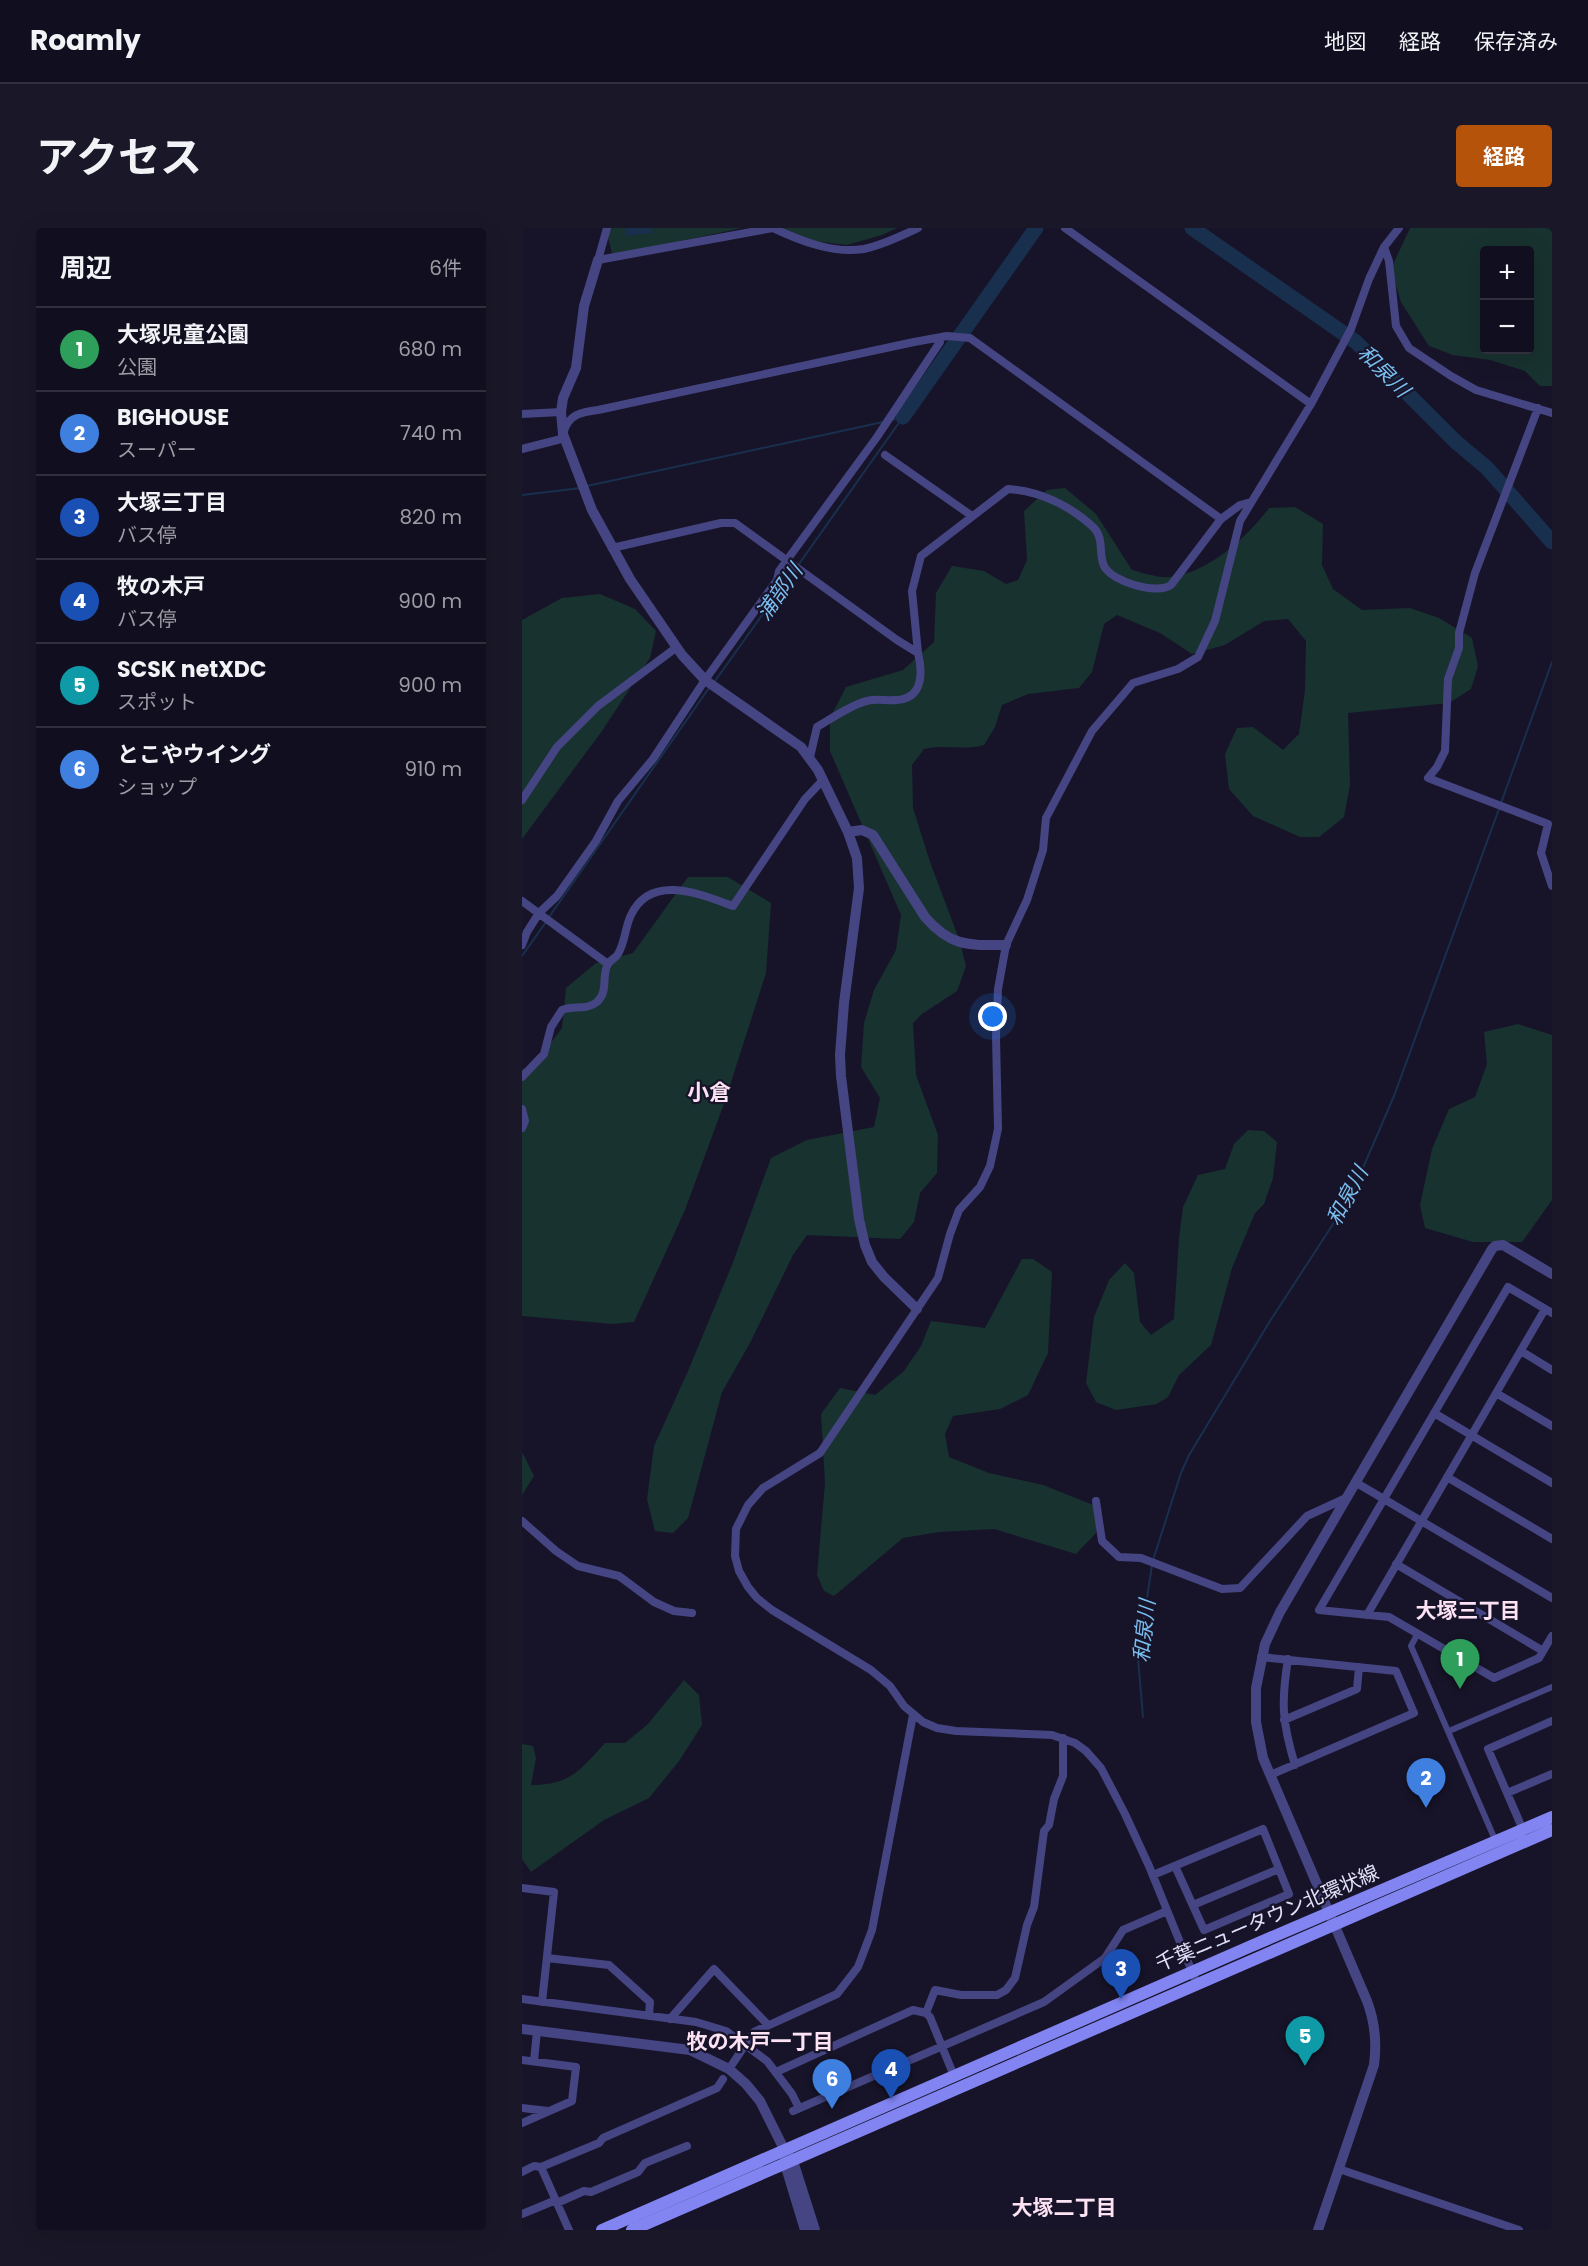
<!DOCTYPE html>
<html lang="ja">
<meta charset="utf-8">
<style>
:root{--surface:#110f1f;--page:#1a1828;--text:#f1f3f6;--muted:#9c9ca4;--line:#302f3d;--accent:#b45309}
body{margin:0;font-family:Poppins,"Noto Sans JP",sans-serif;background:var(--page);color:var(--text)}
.controls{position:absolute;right:18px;top:18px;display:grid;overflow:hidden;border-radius:6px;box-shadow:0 6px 24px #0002}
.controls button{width:54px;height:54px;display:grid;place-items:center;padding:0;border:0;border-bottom:2px solid var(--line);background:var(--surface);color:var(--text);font:30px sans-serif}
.you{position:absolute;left:471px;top:789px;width:21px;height:21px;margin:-15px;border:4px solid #fff;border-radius:50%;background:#1a73e8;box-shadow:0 0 0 9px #1a73e833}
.badge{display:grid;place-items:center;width:39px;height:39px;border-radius:50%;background:var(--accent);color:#fff;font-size:20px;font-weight:700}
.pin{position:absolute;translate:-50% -50px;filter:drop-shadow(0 2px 3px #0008)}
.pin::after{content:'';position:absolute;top:32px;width:21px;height:18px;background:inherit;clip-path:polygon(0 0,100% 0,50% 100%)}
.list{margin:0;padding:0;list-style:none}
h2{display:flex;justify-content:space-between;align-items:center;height:78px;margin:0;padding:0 24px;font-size:26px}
h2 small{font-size:20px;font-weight:400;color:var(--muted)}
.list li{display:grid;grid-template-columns:39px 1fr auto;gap:18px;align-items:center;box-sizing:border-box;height:84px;padding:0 24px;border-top:2px solid var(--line)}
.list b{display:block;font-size:22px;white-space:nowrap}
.list p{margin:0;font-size:20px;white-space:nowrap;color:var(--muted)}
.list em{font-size:20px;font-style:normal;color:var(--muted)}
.map{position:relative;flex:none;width:1030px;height:2002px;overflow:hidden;border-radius:6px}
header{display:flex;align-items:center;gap:36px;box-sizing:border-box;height:84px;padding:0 30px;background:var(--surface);border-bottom:2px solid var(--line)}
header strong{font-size:28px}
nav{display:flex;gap:33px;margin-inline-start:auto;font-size:21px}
.intro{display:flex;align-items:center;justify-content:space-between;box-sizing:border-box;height:144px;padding:0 36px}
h1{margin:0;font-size:42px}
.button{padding:15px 27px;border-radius:6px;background:var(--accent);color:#fff;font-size:21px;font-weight:700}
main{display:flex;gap:36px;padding:0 36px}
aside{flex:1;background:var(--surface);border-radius:6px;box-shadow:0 6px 24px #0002}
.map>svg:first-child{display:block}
</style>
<header>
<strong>Roamly</strong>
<nav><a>地図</a><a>経路</a><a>保存済み</a></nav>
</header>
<div class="intro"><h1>アクセス</h1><a class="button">経路</a></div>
<main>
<aside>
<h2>周辺<small>6件</small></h2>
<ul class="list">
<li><span class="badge" style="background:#2e9e5b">1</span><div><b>大塚児童公園</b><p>公園</p></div><em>680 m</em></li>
<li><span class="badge" style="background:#3f7fe0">2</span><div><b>BIGHOUSE</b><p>スーパー</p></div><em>740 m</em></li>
<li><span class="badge" style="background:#1a4fb4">3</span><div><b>大塚三丁目</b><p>バス停</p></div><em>820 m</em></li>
<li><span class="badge" style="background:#1a4fb4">4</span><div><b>牧の木戸</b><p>バス停</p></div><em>900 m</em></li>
<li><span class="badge" style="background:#0f9aa8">5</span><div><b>SCSK netXDC</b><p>スポット</p></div><em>900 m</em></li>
<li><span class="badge" style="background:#3f7fe0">6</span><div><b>とこやウイング</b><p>ショップ</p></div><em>910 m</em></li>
</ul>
</aside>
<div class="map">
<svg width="1030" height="2002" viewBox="0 0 1030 2002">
<rect width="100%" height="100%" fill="#171429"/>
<path fill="#183230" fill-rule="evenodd" d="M87,0H220L97,26L90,25L86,10Z
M261,0H375L360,7L325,17L283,12Z
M888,0H1030V158H1018L1003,143L968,132L931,127L907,118L879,74L869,41ZM963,22H1008V122H963Z
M543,260L574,286L610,342C621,345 636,350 647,349C687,345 724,310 747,280L773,279L801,296L800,337L811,361L840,382L888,380L917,390L950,410L956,438L949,461L927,475L826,485L828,557L822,589L797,609H778L731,588L707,561L703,526L715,500L731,499L761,522L777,506L783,462L784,413L766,391L742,393L703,417L670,426L638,405L595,387L582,396L570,444L557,460L506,466L480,477L473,499L462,517C441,523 423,516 402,521L390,537L391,580L408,634L437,711L444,738L435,763L400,786L391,795L394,847L416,907L415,945L398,965L392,994L378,1011L285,1007L271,1027L228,1115L200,1164L166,1290L151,1305L133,1303L125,1271L132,1218L166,1143L210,1037L249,930L285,912L352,899L358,870L339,839L342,795L352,762L374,722L379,687L308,523V490L324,459L381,442L412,414L414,365L430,338L462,343L484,356L496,352L505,332L502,283L525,262Z
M78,366L113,381L134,403L128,430L80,503L0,611V392L40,370Z
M166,649H206L249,675L244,745L203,873L163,982L112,1094L91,1096L0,1088V841L12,837L40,800L44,760L74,735L111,725Z
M996,796L1030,807V972L1000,1014H951L903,1000L898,977L910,921L927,881L953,869L965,836L962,804Z
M726,902L742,903L755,914L751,950L742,976L733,985L710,1040L689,1117L657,1147L646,1169L635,1176L594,1182L574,1174L564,1155L572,1089L587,1052L603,1035L612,1045L618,1094L629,1107L652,1091L657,1010L661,979L676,947L703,941L712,916Z
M500,1031H511L530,1044L526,1125L506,1167L478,1181L431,1188L423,1206L427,1229L467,1245L521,1257L574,1278V1305L554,1326L472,1301L417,1304L381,1310L312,1368L302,1363L295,1347L303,1255L299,1186L318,1160L353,1167L382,1143L399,1118L409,1093L463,1100Z
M0,1224L12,1248L0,1267Z
M162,1452L177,1467L180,1497L157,1533L127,1570L82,1592L9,1644L0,1631V1516L11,1518L14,1530L9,1557C49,1557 58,1542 83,1515H103L126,1496Z"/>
<path fill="#182f4e" d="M104,0H128L132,5L104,8Z"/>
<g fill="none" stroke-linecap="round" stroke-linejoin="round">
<path stroke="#182f4e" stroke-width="2" d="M369,192L381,189
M65,258L361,194
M0,267L59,260
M277,336L381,189
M193,453L273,341
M979,575L1030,434
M27,689L187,460
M0,728L24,694
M631,1332L659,1245L667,1227L748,1093L828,970L872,868L977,581
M621,1489L616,1430L630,1337"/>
<path stroke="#182f4e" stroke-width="15" d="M670,0L834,114L934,214L965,240L1030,314
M381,189L514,0"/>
<path stroke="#454583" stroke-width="6" d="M896,1405L889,1418L971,1607
M927,1503L1030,1459"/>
<path stroke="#454583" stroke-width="8" d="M85,0L76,32L251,0C279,13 311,26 342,21C361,17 379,8 396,0
M543,0L789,176
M862,19L867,33L874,98L887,120L929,148L954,162L1030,185
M1016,180L953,345L937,405V420L926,451L923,523L915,539L906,550L1026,596L1019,625L1030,658
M0,186L39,184
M42,203C47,186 60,184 76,182L392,114L425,108L448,110L699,291L718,277L729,274
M0,221L43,210
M363,227L450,288
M90,320L199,295H213L375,412L396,425L390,363L399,328L486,261C517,263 547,277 570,298C583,309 576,325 582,338C590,354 635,367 649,357L699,291
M288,529L295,499C309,491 330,476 345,473C354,470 365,473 374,472C401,471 401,445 396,425
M0,572L35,519L76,478L155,419
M0,673L86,736
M0,717L5,704L17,685L35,668L74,613L96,573L131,531L183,452L255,352L257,343L355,209L418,114L419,109
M0,849L22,826L29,799L40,782C52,777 64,783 75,774C87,763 79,748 86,736C88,732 94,730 96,726C103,715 103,699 109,687C129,645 178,666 211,678L283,571L301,552
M0,881L3,893L0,900
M1030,1085L986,1059L797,1382L867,1389L972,1450L1017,1430L1030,1408
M999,1123L1030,1142
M974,1165L1030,1198
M912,1185L1030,1255
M925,1249L1030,1311
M833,1254L1030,1370
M574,1273L580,1313L597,1329L619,1330L700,1361L718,1360L785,1288L824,1270
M0,1293L34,1323L56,1338L97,1348L132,1374L152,1383L170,1385
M874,1336L1021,1423
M845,1387L1023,1081
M739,1429L874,1443L892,1485L748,1547
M766,1431C759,1474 760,1494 773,1537
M762,1492L835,1461L837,1439
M985,1565L1030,1546
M1001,1602L966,1521L1030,1493
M631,1647L741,1601L767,1666L682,1702L653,1638
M0,1660L32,1664L20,1774
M671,1677L757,1641
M25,1730L87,1737L128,1774L127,1788
M675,1756L627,1638L603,1586L579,1540L564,1523L553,1515L530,1507L434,1503L415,1500L401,1494L382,1478L368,1458L349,1442L250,1382L235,1370L226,1359L217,1343L213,1328L214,1301L226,1277L241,1260L298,1225L416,1050L428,1006L437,982L458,959L468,938L476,901L474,809L476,761L484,717L505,672L521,622L524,590L570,503L611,455L656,441L676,429L693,393L718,293L789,176L829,101L847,51L862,19L877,0
M0,1771L174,1794L204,1803L245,1833L270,1866L277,1880
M148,1791L192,1741L246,1797
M0,1832L54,1839L50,1873L0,1895
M12,1833L15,1803
M207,1841L232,1804L315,1766L336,1739L350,1702L391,1487
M254,1844L391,1782L404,1785
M432,1848L408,1789L404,1785L413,1762L439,1767H475L484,1762L493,1750L505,1697L512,1679L522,1603L527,1597L532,1571L541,1548V1510
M0,1880L26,1883
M271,1883L522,1774L583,1730L601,1702L645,1683
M19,1939L47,2002
M817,1941L997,2002
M0,1944L12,1938L19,1939L77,1915L81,1910L195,1860L201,1851
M35,1975L62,1963L69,1964L116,1944L123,1935L165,1918
M0,1986L34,1972"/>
<path stroke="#454583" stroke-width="10" d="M76,32L62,78L54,140L41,170L39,184L41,206L70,282L108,351L160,427L183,452L279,519L296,542L326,604L340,602L351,607L403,689C429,719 446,717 484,717
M326,604L335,630L337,660L322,775L318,827L319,848L337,991L343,1017L350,1034L362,1049L395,1081
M0,1801L168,1822L207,1841L224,1856L238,1873L263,1923L271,1933L293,2002
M263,1927V1936L283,2002
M796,2002L852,1837C855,1814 853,1794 845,1773L741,1530L734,1494V1460L743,1416L758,1384L970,1021L973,1018L981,1017L1030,1046"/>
<path stroke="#8284f1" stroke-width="12" d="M80,2002L727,1719L1030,1589
M110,2002L1030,1602"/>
</g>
<g text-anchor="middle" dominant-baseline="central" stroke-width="4.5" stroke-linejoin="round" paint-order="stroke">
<g font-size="20" fill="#e2e0fb" stroke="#171429">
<text transform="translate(745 1690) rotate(-23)">千葉ニュータウン北環状線</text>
</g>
<g font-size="21" font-style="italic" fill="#7abef0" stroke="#171429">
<text transform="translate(862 143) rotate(45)">和泉川</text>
<text transform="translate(257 364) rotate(-55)">浦部川</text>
<text transform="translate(825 968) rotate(-62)">和泉川</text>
<text transform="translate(622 1403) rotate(-84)">和泉川</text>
</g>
<g font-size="21" font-weight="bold" fill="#fce2f3" stroke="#171429">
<text x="946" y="1382">大塚三丁目</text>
<text x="238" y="1813">牧の木戸一丁目</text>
<text x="542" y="1979">大塚二丁目</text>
</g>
<g font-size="22" font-weight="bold" fill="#fce2f3" stroke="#171429">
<text x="187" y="864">小倉</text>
</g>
</g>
</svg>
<div class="controls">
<button>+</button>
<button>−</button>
</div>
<div class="you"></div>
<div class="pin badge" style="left:938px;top:1461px;background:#2e9e5b">1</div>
<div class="pin badge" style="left:904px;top:1580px;background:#3f7fe0">2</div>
<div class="pin badge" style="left:599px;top:1771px;background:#1a4fb4">3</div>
<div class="pin badge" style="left:369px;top:1871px;background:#1a4fb4">4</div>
<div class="pin badge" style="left:783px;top:1838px;background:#0f9aa8">5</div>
<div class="pin badge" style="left:310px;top:1881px;background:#3f7fe0">6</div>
</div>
</main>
